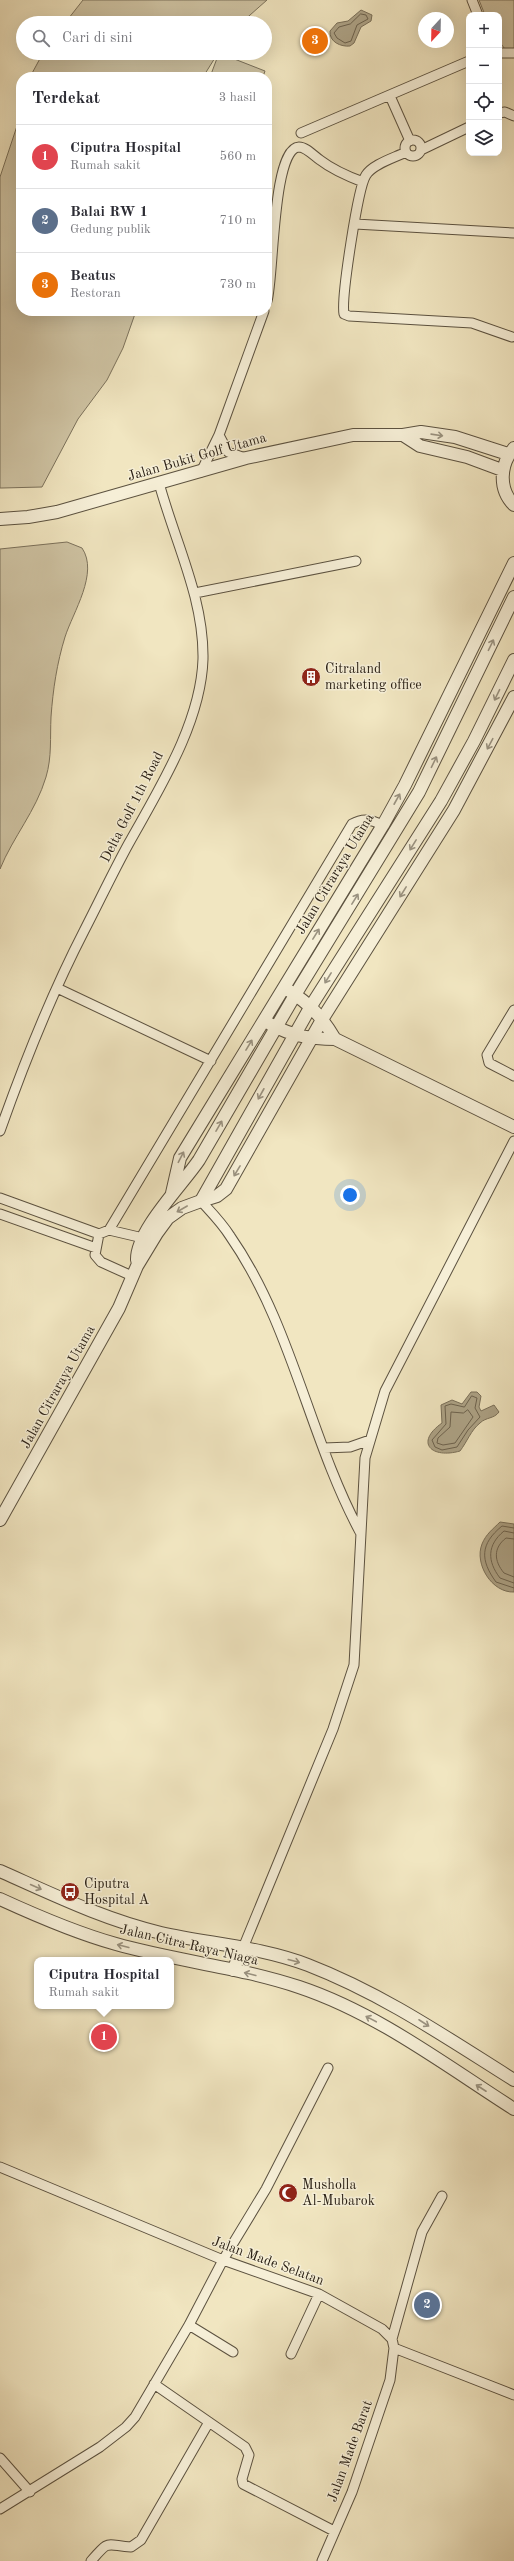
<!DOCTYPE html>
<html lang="id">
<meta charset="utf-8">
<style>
:root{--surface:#fff;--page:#f2f2f3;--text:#2b2b33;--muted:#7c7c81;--line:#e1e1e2;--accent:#8f2418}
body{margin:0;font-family:"Old Standard TT",serif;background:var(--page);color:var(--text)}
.controls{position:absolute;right:12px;top:12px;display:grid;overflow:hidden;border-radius:8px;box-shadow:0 4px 16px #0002}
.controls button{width:36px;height:36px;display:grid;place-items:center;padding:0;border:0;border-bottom:1px solid var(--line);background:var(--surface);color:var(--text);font:20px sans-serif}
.compass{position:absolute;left:418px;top:12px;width:36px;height:36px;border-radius:50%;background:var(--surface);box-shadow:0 4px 16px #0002;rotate:202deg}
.you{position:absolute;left:350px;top:1195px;width:14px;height:14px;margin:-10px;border:3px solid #fff;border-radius:50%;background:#1a73e8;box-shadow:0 0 0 6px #1a73e833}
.badge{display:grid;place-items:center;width:26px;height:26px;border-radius:50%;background:var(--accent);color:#fff;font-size:13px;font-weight:700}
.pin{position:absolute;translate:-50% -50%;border:2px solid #fff;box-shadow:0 1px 4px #0006}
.popup{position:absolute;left:34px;top:1957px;width:140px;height:52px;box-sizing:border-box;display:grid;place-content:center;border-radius:8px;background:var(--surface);filter:drop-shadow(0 1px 3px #0005);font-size:13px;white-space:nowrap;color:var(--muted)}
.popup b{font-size:15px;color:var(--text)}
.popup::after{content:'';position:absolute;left:50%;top:100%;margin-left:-8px;border:8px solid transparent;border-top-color:var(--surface)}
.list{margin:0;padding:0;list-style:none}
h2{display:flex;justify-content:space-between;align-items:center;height:52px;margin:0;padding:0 16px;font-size:17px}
h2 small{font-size:13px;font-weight:400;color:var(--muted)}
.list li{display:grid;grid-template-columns:26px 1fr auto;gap:12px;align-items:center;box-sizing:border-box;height:64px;padding:0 16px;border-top:1px solid var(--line)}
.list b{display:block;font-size:15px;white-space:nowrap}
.list p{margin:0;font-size:13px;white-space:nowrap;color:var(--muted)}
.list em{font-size:13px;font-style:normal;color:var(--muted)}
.icon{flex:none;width:22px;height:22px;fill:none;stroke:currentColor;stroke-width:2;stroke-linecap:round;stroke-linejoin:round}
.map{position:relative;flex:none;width:514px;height:2561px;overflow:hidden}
.search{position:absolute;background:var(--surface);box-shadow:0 4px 16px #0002;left:16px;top:16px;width:256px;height:44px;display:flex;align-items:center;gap:10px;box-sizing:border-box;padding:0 14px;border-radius:22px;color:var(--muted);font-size:15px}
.panel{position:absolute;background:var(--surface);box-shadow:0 4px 16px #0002;left:16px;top:72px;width:256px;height:244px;border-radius:16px}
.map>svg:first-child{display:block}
</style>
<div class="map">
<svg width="514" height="2561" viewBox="0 0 514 2561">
<rect width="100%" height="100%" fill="#f1e6c1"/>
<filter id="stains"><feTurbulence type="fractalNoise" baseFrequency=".005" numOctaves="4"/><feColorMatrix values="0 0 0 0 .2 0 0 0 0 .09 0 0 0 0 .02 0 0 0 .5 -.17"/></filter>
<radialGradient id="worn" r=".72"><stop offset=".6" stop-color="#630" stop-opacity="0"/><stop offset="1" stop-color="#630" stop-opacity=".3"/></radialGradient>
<path fill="#cfc4a4" stroke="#7c725c" d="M83,0H267L241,23H65Z
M479,0H514V52H507L499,41V15H485Z
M43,53H218L203,77H30Z
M219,53L265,71L263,77H210Z
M21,100V311H136L123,348L107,380L78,419L42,487L2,488H0V177L18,123Z
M67,542L82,548C99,573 73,612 65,637C57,663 53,689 51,717C50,737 52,757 46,777C36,811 13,837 0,869V549Z"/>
<path fill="#ada387" stroke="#796f59" d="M361,10L372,15L371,21L361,27L354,43L350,46C341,47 329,42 330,31L337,23L348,21Z
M471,1392H477L481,1396L479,1407L481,1411L494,1405L499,1412C494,1419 486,1417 480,1423C471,1430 467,1442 460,1451C432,1459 414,1443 442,1423L441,1405L452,1400L462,1404Z
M500,1522L514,1524V1592C492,1593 474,1564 482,1544C486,1534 493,1529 500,1522Z"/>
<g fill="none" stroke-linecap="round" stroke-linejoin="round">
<path stroke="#6c624e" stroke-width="1" d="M361,14L366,15L368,19L357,25L351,41L345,43L337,38L334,33L339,27L350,24Z
M472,1396L477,1398L475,1408L480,1417L468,1430L457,1447L442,1450L435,1447L432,1440L446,1424L445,1406L451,1404L464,1407Z
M468,1410L473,1417L455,1443L443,1445L437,1443L438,1438L450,1427L451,1412L463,1413Z
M514,1528L502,1526C480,1544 480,1560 496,1582L514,1588
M514,1533L504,1531C487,1545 487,1561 500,1578L514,1583
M514,1539L506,1538C493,1548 494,1561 504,1573L514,1577"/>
<defs>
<path id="minor" d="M472,0L478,15
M499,53H514
M390,96L410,141
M499,113L505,112L514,116
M301,133L469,61
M405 148a8 8 0 1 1 16 0a8 8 0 1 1-16 0Z
M421,150L469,127
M406,152C394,158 373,164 366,175C358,187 341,298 344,314L349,316L472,323L512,337
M355,224L514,233
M267,301C274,278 272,148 299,147C306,147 314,156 320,160C333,170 347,176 363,182
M219,435L228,452L245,458
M201,472L219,435L264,311
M195,593L356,561
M57,988L211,1061
M514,1010L487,1055L489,1063L514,1076
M0,1131C24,1063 51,995 84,931C99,902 113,872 129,843C159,789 201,723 203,659C204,598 175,542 159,483
M0,1198L99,1234L109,1230L143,1238
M201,1201C211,1212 222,1223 230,1236C292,1325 309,1437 360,1532
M0,1214L96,1248
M109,1230L352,824C364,817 371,820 383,825
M99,1234L95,1255L101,1262L132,1276
M324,1448L350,1447L370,1440
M243,1948L333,1729L354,1665L365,1458L385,1391L514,1141
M0,2167L223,2260L319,2294L382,2329L392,2339L394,2348L514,2395
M189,2325L233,2352
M392,2339L422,2232L442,2196
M291,2354L319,2294
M154,2384L245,2447L249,2455L242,2479L243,2484L334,2531
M0,2458L30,2492
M0,2509L100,2447L126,2427L135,2417L189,2325L223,2260L266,2189L328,2068
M91,2561C110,2539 105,2545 131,2547L141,2540L209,2422
M322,2561L352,2492L390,2380L394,2348"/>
<path id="tertiary" d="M403,435L420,446L467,457L502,470
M514,448C500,464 498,489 514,505
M0,519L28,517L57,512L246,458L353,435H403L421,432L455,437L508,454
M288,990C310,1004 322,1017 335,1039
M270,1024C292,1036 310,1039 335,1039L514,1127
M172,1193L180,1158L383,825L405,785L514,563
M201,1201L217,1196L226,1189L323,1018L454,810L514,697
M137,1260C136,1231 183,1184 199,1160L295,995L419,792L514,597
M0,1520L119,1308L137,1266L157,1233L168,1218L182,1208L201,1201L311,1006L441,801L474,741L514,660
M0,1871C52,1894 105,1920 161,1933C210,1944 261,1947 308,1965C383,1994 447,2038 514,2080
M0,1899C37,1916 76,1933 116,1944C176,1961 239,1967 299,1987C377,2013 445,2065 514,2109
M233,1970L243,1948"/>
</defs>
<use href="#minor" stroke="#5c5240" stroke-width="11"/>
<use href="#tertiary" stroke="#5c5240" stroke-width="14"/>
<use href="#minor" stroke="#f6efd7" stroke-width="9"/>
<use href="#tertiary" stroke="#f6efd7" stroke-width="12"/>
</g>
<defs><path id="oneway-shaft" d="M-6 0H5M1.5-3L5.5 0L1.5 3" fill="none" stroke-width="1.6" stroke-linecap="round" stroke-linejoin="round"/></defs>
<g stroke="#9a9280">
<use href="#oneway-shaft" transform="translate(437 435) rotate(8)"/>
<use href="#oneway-shaft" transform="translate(491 645) rotate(-64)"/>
<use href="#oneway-shaft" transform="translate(497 695) rotate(116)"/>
<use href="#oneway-shaft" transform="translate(490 744) rotate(118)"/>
<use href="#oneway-shaft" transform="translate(434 762) rotate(-64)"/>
<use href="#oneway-shaft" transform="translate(397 799) rotate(-61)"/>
<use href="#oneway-shaft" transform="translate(413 845) rotate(122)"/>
<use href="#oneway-shaft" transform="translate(403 892) rotate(122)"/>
<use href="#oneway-shaft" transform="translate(355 899) rotate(-58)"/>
<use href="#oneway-shaft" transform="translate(316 934) rotate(-58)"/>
<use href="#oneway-shaft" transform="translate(328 978) rotate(122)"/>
<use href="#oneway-shaft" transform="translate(249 1045) rotate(-59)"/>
<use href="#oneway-shaft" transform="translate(261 1094) rotate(119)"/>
<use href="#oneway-shaft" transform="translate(219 1126) rotate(-60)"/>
<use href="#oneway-shaft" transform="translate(181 1157) rotate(-63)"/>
<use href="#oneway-shaft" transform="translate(237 1171) rotate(121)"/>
<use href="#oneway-shaft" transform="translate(182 1209) rotate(150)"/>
<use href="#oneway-shaft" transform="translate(36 1887) rotate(24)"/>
<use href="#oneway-shaft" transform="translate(123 1946) rotate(-166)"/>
<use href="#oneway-shaft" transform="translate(294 1961) rotate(15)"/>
<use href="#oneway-shaft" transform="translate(250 1974) rotate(-166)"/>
<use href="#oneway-shaft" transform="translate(371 2019) rotate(-152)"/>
<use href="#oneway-shaft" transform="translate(424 2023) rotate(33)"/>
<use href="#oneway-shaft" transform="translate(481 2088) rotate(-147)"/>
</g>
<defs>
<symbol id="building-disc" viewBox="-11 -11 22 22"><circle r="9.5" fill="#8f2418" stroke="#f6efd7"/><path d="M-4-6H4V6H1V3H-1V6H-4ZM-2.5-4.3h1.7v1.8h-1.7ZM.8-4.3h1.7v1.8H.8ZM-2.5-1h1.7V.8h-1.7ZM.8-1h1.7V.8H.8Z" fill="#fff"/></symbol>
<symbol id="bus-disc" viewBox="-11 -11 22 22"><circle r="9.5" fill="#8f2418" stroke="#f6efd7"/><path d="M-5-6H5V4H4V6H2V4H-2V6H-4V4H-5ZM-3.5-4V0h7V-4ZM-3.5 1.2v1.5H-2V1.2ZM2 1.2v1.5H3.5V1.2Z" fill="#fff"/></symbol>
<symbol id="mosque-disc" viewBox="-11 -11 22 22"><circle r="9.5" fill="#8f2418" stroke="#f6efd7"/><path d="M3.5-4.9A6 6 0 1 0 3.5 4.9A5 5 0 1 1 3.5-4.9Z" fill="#fff"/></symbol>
</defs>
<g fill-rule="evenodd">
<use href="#building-disc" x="300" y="666" width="22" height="22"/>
<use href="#bus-disc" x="59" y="1881" width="22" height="22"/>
<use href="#mosque-disc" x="277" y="2182" width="22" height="22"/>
</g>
<g text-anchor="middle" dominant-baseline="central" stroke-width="3" stroke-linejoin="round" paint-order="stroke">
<g font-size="14" fill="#2a2015" stroke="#f6efd7">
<text transform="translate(197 457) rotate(-16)">Jalan Bukit Golf Utama</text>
<text transform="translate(132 807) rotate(-63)">Delta Golf 1th Road</text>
<text transform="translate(335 874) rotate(-59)">Jalan Citraraya Utama</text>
<text transform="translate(58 1387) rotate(-61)">Jalan Citraraya Utama</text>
<text transform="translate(189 1945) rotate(13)">Jalan Citra Raya Niaga</text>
<text transform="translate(268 2261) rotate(20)">Jalan Made Selatan</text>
<text transform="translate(350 2451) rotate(-70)">Jalan Made Barat</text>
</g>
<g font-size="14" fill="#2a2015" stroke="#f6efd7" text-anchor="start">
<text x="325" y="669">Citraland<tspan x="325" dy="16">marketing office</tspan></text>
<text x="84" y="1884">Ciputra<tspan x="84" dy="16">Hospital A</tspan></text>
<text x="302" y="2185">Musholla<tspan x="302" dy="16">Al-Mubarok</tspan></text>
</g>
</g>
<rect width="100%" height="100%" filter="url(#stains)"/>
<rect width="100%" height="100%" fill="url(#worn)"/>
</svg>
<div class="controls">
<button>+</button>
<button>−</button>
<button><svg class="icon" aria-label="locate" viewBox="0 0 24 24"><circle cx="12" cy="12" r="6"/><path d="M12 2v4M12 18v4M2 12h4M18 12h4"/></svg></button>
<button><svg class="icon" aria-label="layers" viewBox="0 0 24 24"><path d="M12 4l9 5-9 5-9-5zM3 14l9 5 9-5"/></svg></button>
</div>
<svg class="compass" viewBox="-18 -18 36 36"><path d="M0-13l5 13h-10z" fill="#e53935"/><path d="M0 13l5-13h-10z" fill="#7c7c81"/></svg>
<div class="you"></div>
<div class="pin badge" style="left:104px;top:2037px;background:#e0444e">1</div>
<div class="popup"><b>Ciputra Hospital</b>Rumah sakit</div>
<div class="pin badge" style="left:427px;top:2305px;background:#5c6f8a">2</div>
<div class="pin badge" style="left:315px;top:41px;background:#e8710a">3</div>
<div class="search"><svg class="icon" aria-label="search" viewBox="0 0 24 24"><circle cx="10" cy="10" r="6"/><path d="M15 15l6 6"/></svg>Cari di sini</div>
<section class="panel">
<h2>Terdekat<small>3 hasil</small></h2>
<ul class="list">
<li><span class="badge" style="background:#e0444e">1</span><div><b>Ciputra Hospital</b><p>Rumah sakit</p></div><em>560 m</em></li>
<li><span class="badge" style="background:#5c6f8a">2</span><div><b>Balai RW 1</b><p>Gedung publik</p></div><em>710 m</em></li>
<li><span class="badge" style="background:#e8710a">3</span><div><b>Beatus</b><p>Restoran</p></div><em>730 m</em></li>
</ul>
</section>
</div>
